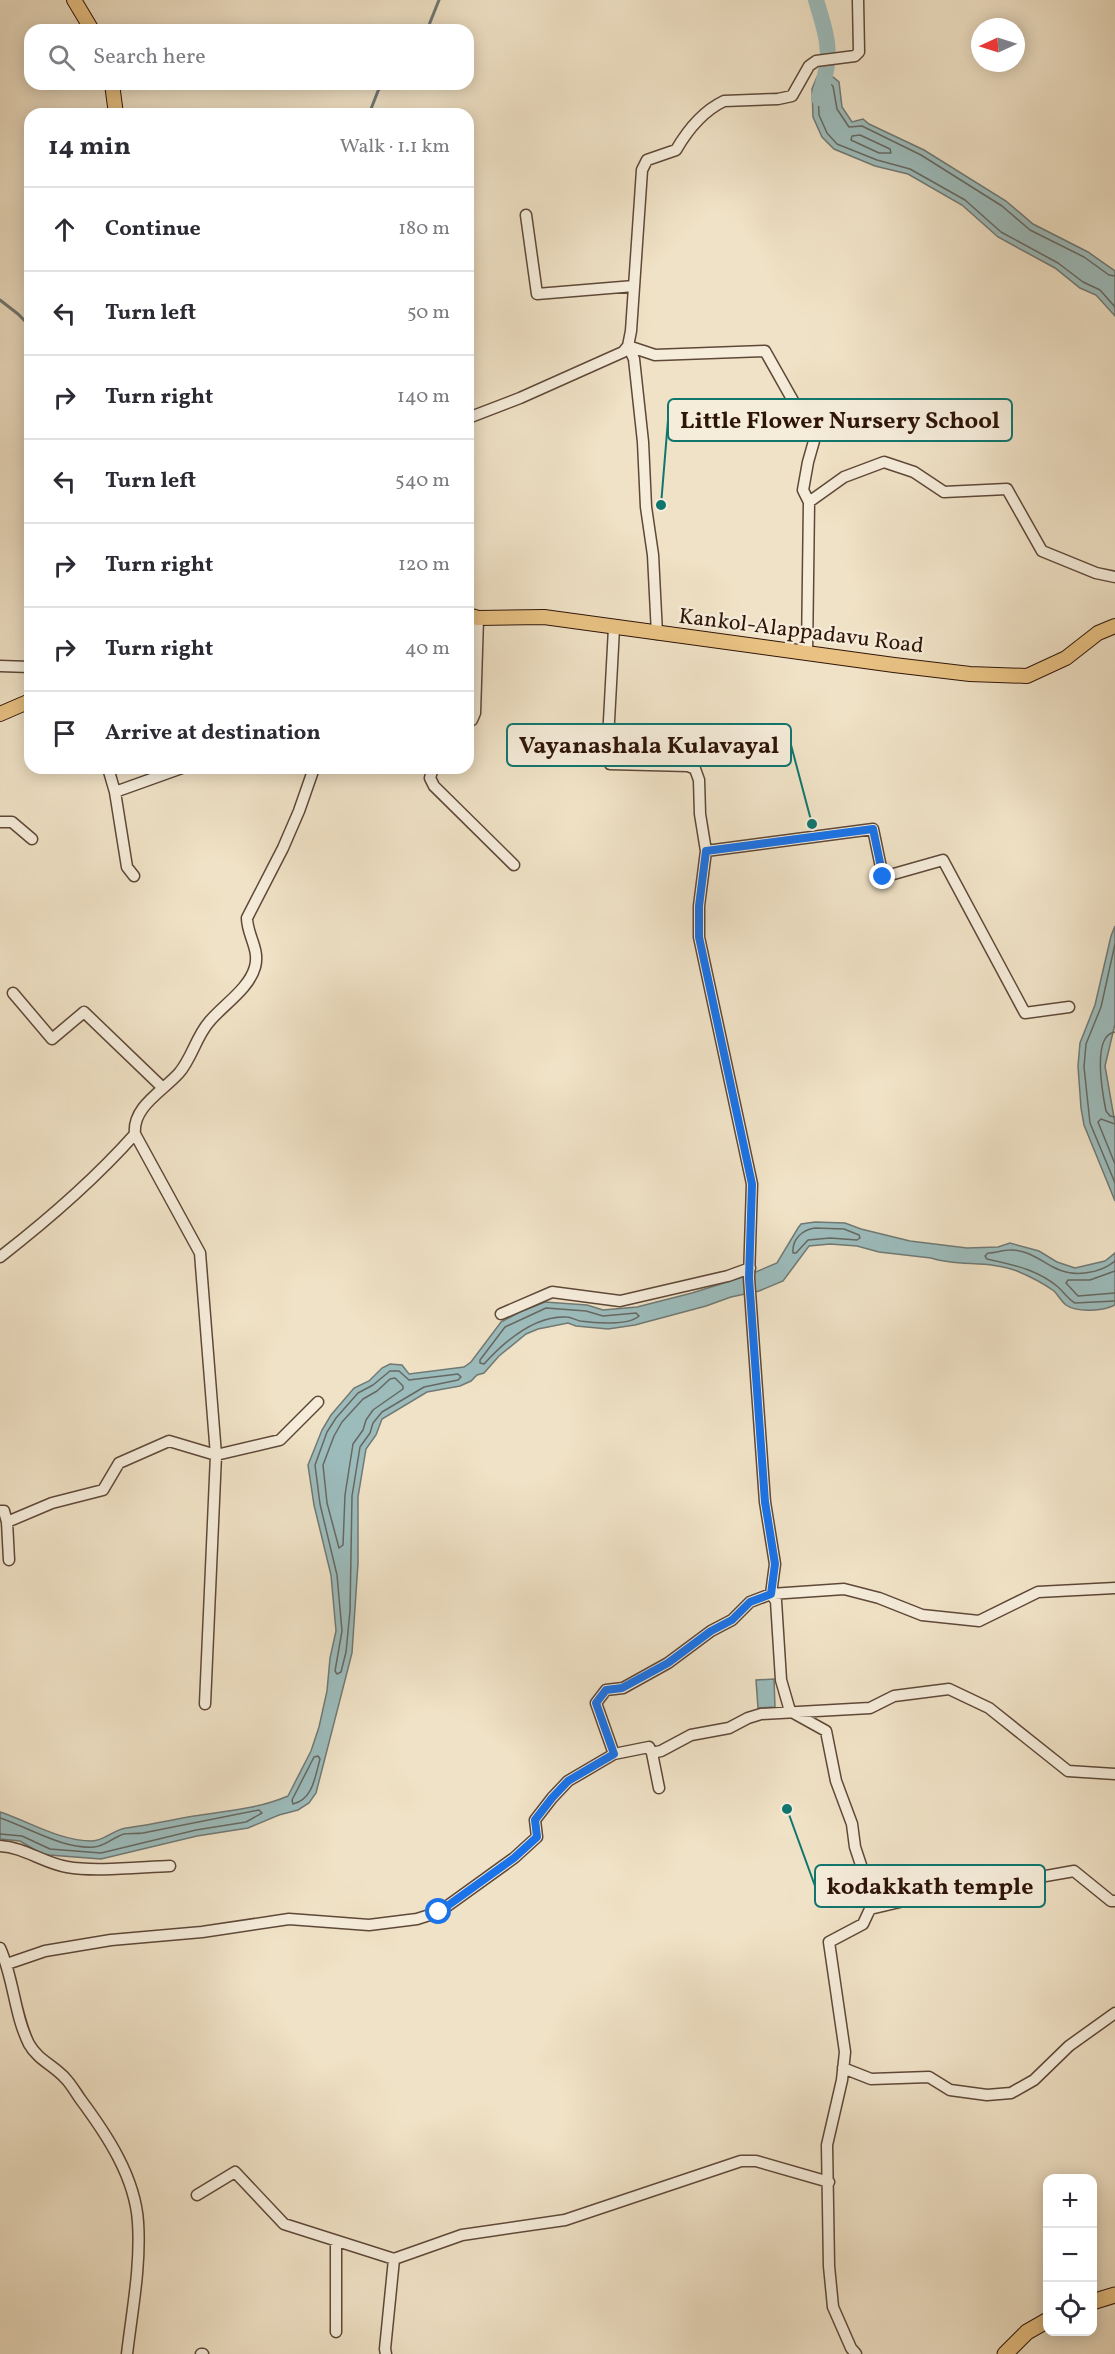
<!DOCTYPE html>
<meta charset="utf-8">
<style>
:root{--surface:#fff;--page:#f7f7f7;--text:#2b2b33;--muted:#7c7c81;--line:#e1e1e2}
body{margin:0;font-family:Vollkorn,serif;background:var(--page);color:var(--text)}
.controls{position:absolute;right:18px;bottom:18px;display:grid;overflow:hidden;border-radius:12px;box-shadow:0 3px 15px #0003}
.controls button{width:54px;height:54px;display:grid;place-items:center;padding:0;border:0;border-bottom:2px solid var(--line);background:var(--surface);color:var(--text);font:30px sans-serif}
.compass{position:absolute;left:971px;top:18px;width:54px;height:54px;border-radius:50%;background:var(--surface);box-shadow:0 3px 15px #0003;rotate:266deg}
.stop{position:absolute;width:18px;height:18px;margin:-14px;border:4px solid #1a73e8;border-radius:50%;background:#fff}
.stop.end{background:#1a73e8;border-color:#fff;box-shadow:0 2px 6px #0008}
.list{margin:0;padding:0;list-style:none}
h2{display:flex;justify-content:space-between;align-items:center;height:78px;margin:0;padding:0 24px;font-size:26px}
h2 small{font-size:20px;font-weight:400;color:var(--muted)}
.list li{display:grid;grid-template-columns:39px 1fr auto;gap:18px;align-items:center;box-sizing:border-box;height:84px;padding:0 24px;border-top:2px solid var(--line)}
.list b{display:block;font-size:22px;white-space:nowrap}
.list em{font-size:20px;font-style:normal;color:var(--muted)}
.icon{flex:none;width:33px;height:33px;fill:none;stroke:currentColor;stroke-width:2;stroke-linecap:round;stroke-linejoin:round}
.map{position:relative;flex:none;width:1115px;height:2354px;overflow:hidden}
.search{position:absolute;background:var(--surface);box-shadow:0 3px 15px #0003;left:24px;top:24px;width:450px;height:66px;display:flex;align-items:center;gap:15px;box-sizing:border-box;padding:0 21px;border-radius:18px;color:var(--muted);font-size:22px}
.panel{position:absolute;background:var(--surface);box-shadow:0 3px 15px #0003;left:24px;top:108px;width:450px;height:666px;border-radius:18px}
.map>svg:first-child{display:block}
</style>
<div class="map">
<svg width="1115" height="2354" viewBox="0 0 1115 2354">
<rect width="100%" height="100%" fill="#f0e2c6"/>
<filter id="stains"><feTurbulence type="fractalNoise" baseFrequency=".00333" numOctaves="4"/><feColorMatrix values="0 0 0 0 .2 0 0 0 0 .09 0 0 0 0 .02 0 0 0 .5 -.17"/></filter>
<radialGradient id="worn" r=".72"><stop offset=".6" stop-color="#630" stop-opacity="0"/><stop offset="1" stop-color="#630" stop-opacity=".3"/></radialGradient>
<path fill="#9cbcbc" stroke="#707974" stroke-width="1.5" d="M820,75L833,77L839,82L842,107L852,122L863,119L869,124L924,150L1006,201L1033,224L1088,252L1115,271V316L1096,295L1080,288L1055,268L998,237L962,205L908,174L875,166L834,149L822,137L813,117L812,89L817,77Z
M1115,926V1024L1105,1066L1115,1123V1201L1084,1125L1081,1108L1078,1066L1080,1043L1095,1005L1111,936Z
M815,1222L845,1223L861,1229L910,1241L967,1248L998,1247L1010,1243L1039,1251L1057,1262L1075,1268L1105,1261L1115,1253V1305C1104,1311 1077,1313 1066,1305C1061,1301 1058,1295 1054,1291C1043,1283 1029,1276 1017,1271C989,1260 958,1267 931,1258L879,1252L857,1246L830,1244L809,1246L783,1281L759,1291L731,1297L706,1306L635,1325L608,1329L576,1326L568,1323L538,1329L526,1334L499,1356L484,1373L477,1375L471,1381L460,1386L427,1392L382,1419L376,1435L366,1449L358,1497V1563L352,1653L316,1793L309,1803L298,1810L279,1815L248,1828L197,1836L101,1859L49,1855L40,1853L20,1841L0,1839V1812C30,1822 60,1841 92,1841C104,1841 113,1830 126,1828C149,1825 171,1820 194,1816C225,1811 258,1809 288,1796L311,1751L319,1727L327,1691L330,1658L336,1631L331,1575L314,1505L308,1465L322,1430L331,1415L354,1388L369,1381L382,1368L390,1364L402,1365L409,1374L464,1367L471,1362L501,1322L520,1312L545,1302L587,1305L603,1310L637,1307L692,1293L746,1276L777,1263L798,1228L801,1224Z
M774,1679L775,1707L758,1708L756,1680Z"/>
<g fill="none" stroke-linecap="round" stroke-linejoin="round">
<path stroke="#666862" stroke-width="1.5" d="M860,135L890,149L891,153H879L851,140L852,136Z
M1115,276L1109,275L1084,257L1030,230L1002,206L921,155L862,126L849,127L837,109L833,86L829,83H821L818,91L819,115L827,133L837,144L877,160L910,169L965,200L1001,232L1058,263L1083,282L1100,290L1115,307
M1115,944L1101,1007L1086,1044L1084,1067L1090,1123L1115,1183
M1115,1032C1091,1035 1103,1096 1106,1111L1110,1116L1115,1117
M1115,1124L1101,1119L1098,1122L1115,1164
M815,1228L844,1229L859,1235L860,1238L857,1240L830,1238L808,1240L796,1253H793C792,1239 802,1230 815,1228Z
M1115,1261C1099,1274 1072,1278 1053,1267C1040,1260 1026,1249 1010,1250C1003,1250 995,1253 988,1253L985,1256L987,1259C1013,1265 1037,1269 1058,1287C1064,1292 1068,1299 1075,1303L1115,1301
M1115,1271L1090,1280H1068L1066,1283L1078,1296L1115,1293
M546,1308L586,1311L603,1316L636,1313L639,1316C628,1326 594,1323 580,1321C575,1320 571,1317 567,1317C535,1315 504,1342 484,1364L480,1363V1360L505,1327Z
M390,1371H399L409,1380L458,1374L461,1377L458,1380L424,1387L382,1412L373,1423L370,1433L360,1447L352,1496L350,1611L346,1652L341,1672L337,1674L335,1671L342,1631L337,1575L320,1504L315,1465L327,1432L336,1418L358,1393L373,1385Z
M395,1378L403,1386V1389L373,1410L366,1420L363,1430L353,1444L345,1495L343,1545L339,1548L327,1503L323,1465L334,1436L342,1422L363,1399L377,1391L390,1379Z
M318,1756L320,1759C315,1777 313,1799 293,1804L292,1800L314,1757Z
M0,1818C30,1828 62,1849 94,1847C106,1846 113,1837 124,1834C130,1833 137,1834 143,1833L259,1810L262,1813L246,1822L196,1830L101,1853L50,1849L22,1836L0,1834"/>
<path stroke="#707974" stroke-width="3" d="M427,30L439,0
M369,114L378,91L383,84
M0,300L18,314L30,326"/>
<path stroke="#9cbcbc" stroke-width="16" d="M816,0C829,44 833,53 819,98"/>
<defs>
<path id="minor" d="M526,215L537,294L634,286
M628,346L655,355L765,351L796,406L822,413L808,462L803,490L809,502
M628,346L634,359L643,442L646,507L653,555L657,634
M468,418L520,398L623,352L628,346L631,331L642,170L647,160L676,150C687,131 703,111 724,101L778,99L792,96L809,66L816,61L855,56L859,52L858,0
M614,628L607,758L610,764L688,766L695,769L699,780L700,814L706,851L699,906V937L752,1184L749,1278L765,1502L775,1564L771,1594L844,1589L879,1598L922,1615L979,1621L1038,1592L1115,1588
M807,654L809,502L844,477L884,462L914,472L944,492L1007,489L1042,551L1096,573L1115,577
M0,666L30,667
M468,722L472,720L475,713L478,618
M108,768L115,792L182,768
M433,768L430,778L434,786L514,865
M115,792L127,867L134,876
M0,822H12L32,839
M706,851L873,829L883,877L943,860L1025,1013L1069,1007
M13,993L52,1039L84,1012L163,1088
M135,1134L200,1253L216,1455L205,1704
M0,1257C49,1219 94,1180 135,1134C132,1107 163,1091 179,1073C192,1058 196,1037 209,1022C223,1005 249,989 255,967C260,949 247,935 247,918L283,848L299,811L314,768
M501,1314L552,1292L620,1301L728,1276L750,1268
M0,1511H4L7,1522
M9,1560L7,1522L52,1503L103,1490L119,1463L169,1441L216,1455L280,1440L318,1402
M652,1753L661,1751L691,1735L729,1728L748,1718L761,1714L870,1708L894,1696L949,1689L989,1708L1068,1771L1115,1774
M614,1754L649,1747L652,1753L659,1788
M0,1846C24,1847 43,1863 67,1867C94,1872 141,1867 170,1866
M870,1909L904,1901L929,1891L1006,1883L1074,1871L1111,1901H1115
M0,1948C14,1979 14,2014 29,2044C38,2060 53,2065 65,2078C71,2084 76,2093 81,2100C107,2135 135,2177 138,2222C141,2266 132,2311 127,2354
M7,1964L45,1951L111,1940L202,1932L289,1919L369,1925L417,1919L439,1912L514,1858L537,1837L535,1820L552,1798L568,1781L614,1754L596,1703L606,1690L623,1688L668,1663L711,1631L732,1620L750,1602L771,1594L776,1601L781,1680L790,1711L826,1731L836,1781L852,1824L855,1847L864,1874L870,1909L863,1924L829,1942L845,2052L842,2080L827,2145L829,2266L833,2307L851,2348L856,2354
M843,2068L871,2079L929,2077L950,2090L987,2095L1011,2093L1034,2080L1069,2046L1115,2013
M197,2195L235,2172L284,2224L394,2259L385,2349L386,2354
M336,2241V2332
M394,2259L462,2235L565,2220L741,2161H756L829,2182
M201,2354H203"/>
<path id="major" d="M74,0L92,30
M112,84L116,114
M468,615L478,618L544,617L894,665L970,674L1027,676L1066,658L1098,633L1115,626
M0,714L30,701"/>
<path id="highway" d="M1092,2302L1115,2295
M1005,2354L1027,2332L1048,2320"/>
</defs>
<use href="#minor" stroke="#5f4838" stroke-width="13"/>
<use href="#major" stroke="#2f1508" stroke-width="16"/>
<use href="#highway" stroke="#2f1508" stroke-width="17"/>
<use href="#minor" stroke="#f5ecda" stroke-width="10"/>
<use href="#major" stroke="#e8c183" stroke-width="14"/>
<use href="#highway" stroke="#e8c183" stroke-width="15"/>
</g>
<g fill="none" stroke-linecap="round" stroke-linejoin="round">
<path stroke="#1a73e8" stroke-width="8" d="M439,1912L514,1858L537,1837L535,1820L552,1798L568,1781L614,1754L596,1703L606,1690L622,1688L668,1663L711,1631L732,1620L750,1602L771,1594L775,1564L765,1502L749,1278L752,1184L699,937V906L706,851L873,829L883,877"/>
</g>
<g text-anchor="middle" dominant-baseline="central" stroke-width="4.5" stroke-linejoin="round" paint-order="stroke">
<g font-size="22" fill="#2f1508" stroke="#f5ecda">
<text transform="translate(801 632) rotate(7)">Kankol-Alappadavu Road</text>
</g>
</g>
<path fill="none" stroke="#0f766e" stroke-width="2" d="M661 505L668 420M812 824L791 745M787 1809L815 1886"/>
<g fill="#0f766e" stroke="#f5ecda" stroke-width="2">
<circle cx="661" cy="505" r="6"/>
<circle cx="812" cy="824" r="6"/>
<circle cx="787" cy="1809" r="6"/>
</g>
<g fill="#f5ecda" stroke="#0f766e" stroke-width="2">
<rect x="668" y="399" width="344" height="42" rx="6"/>
<rect x="507" y="724" width="284" height="42" rx="6"/>
<rect x="815" y="1865" width="230" height="42" rx="6"/>
</g>
<g font-size="24" text-anchor="middle" font-weight="bold" fill="#2f1508">
<text x="840" y="428">Little Flower Nursery School</text>
<text x="649" y="753">Vayanashala Kulavayal</text>
<text x="930" y="1894">kodakkath temple</text>
</g>
<rect width="100%" height="100%" filter="url(#stains)"/>
<rect width="100%" height="100%" fill="url(#worn)"/>
</svg>
<div class="controls">
<button>+</button>
<button>−</button>
<button><svg class="icon" aria-label="locate" viewBox="0 0 24 24"><circle cx="12" cy="12" r="6"/><path d="M12 2v4M12 18v4M2 12h4M18 12h4"/></svg></button>
</div>
<svg class="compass" viewBox="-18 -18 36 36"><path d="M0-13l5 13h-10z" fill="#e53935"/><path d="M0 13l5-13h-10z" fill="#7c7c81"/></svg>
<div class="stop" style="left:439px;top:1912px"></div>
<div class="stop end" style="left:883px;top:877px"></div>
<div class="search"><svg class="icon" aria-label="search" viewBox="0 0 24 24"><circle cx="10" cy="10" r="6"/><path d="M15 15l6 6"/></svg>Search here</div>
<section class="panel">
<h2>14 min<small>Walk · 1.1 km</small></h2>
<ul class="list">
<li><svg class="icon" aria-label="ahead" viewBox="0 0 24 24"><path d="M12 20V5M6 11l6-6 6 6"/></svg><div><b>Continue</b></div><em>180 m</em></li>
<li><svg class="icon" aria-label="left" viewBox="0 0 24 24"><path d="M17 20v-9H6M10 6l-5 5 5 5"/></svg><div><b>Turn left</b></div><em>50 m</em></li>
<li><svg class="icon" aria-label="right" viewBox="0 0 24 24"><path d="M7 20v-9h11M14 6l5 5-5 5"/></svg><div><b>Turn right</b></div><em>140 m</em></li>
<li><svg class="icon" aria-label="left" viewBox="0 0 24 24"><path d="M17 20v-9H6M10 6l-5 5 5 5"/></svg><div><b>Turn left</b></div><em>540 m</em></li>
<li><svg class="icon" aria-label="right" viewBox="0 0 24 24"><path d="M7 20v-9h11M14 6l5 5-5 5"/></svg><div><b>Turn right</b></div><em>120 m</em></li>
<li><svg class="icon" aria-label="right" viewBox="0 0 24 24"><path d="M7 20v-9h11M14 6l5 5-5 5"/></svg><div><b>Turn right</b></div><em>40 m</em></li>
<li><svg class="icon" aria-label="arrive" viewBox="0 0 24 24"><path d="M6 21V4h12l-3 4 3 4H6"/></svg><div><b>Arrive at destination</b></div></li>
</ul>
</section>
</div>
